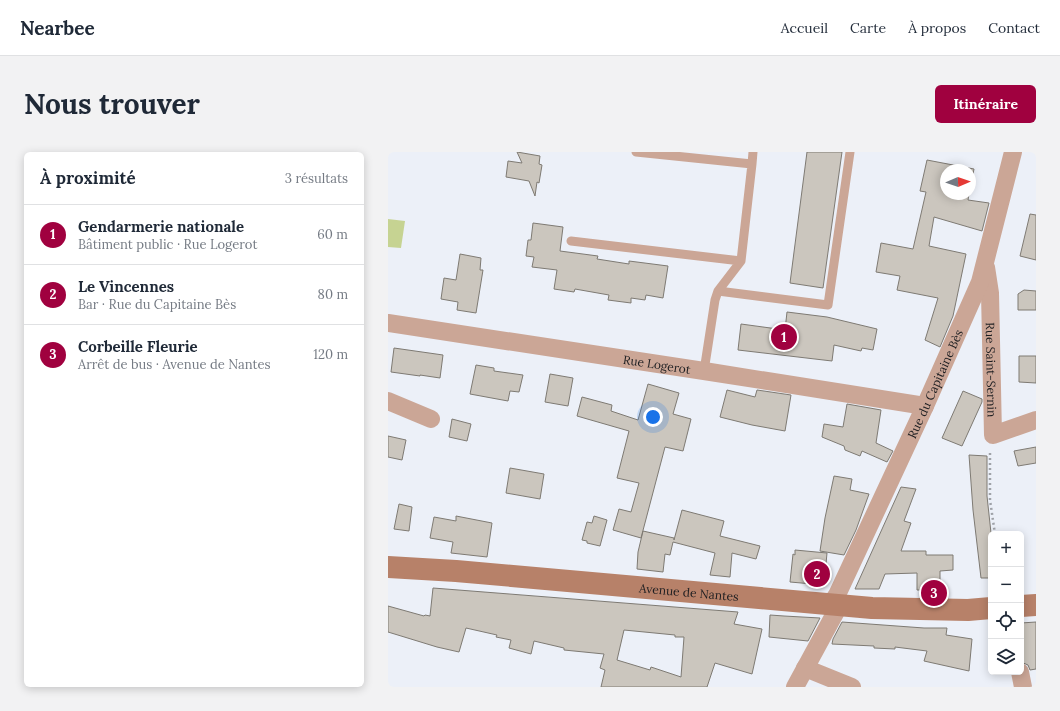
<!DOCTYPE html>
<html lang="fr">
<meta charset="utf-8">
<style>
:root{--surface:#fff;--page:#f2f2f3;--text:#1f2937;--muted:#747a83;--line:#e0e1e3;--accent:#a0013f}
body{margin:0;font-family:Lora,serif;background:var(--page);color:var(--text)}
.controls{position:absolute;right:12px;bottom:12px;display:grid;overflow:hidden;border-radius:6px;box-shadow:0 2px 10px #0003}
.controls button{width:36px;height:36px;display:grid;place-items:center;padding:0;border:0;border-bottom:1px solid var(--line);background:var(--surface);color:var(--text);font:20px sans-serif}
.compass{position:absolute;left:552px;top:12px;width:36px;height:36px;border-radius:50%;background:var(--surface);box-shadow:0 2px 10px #0003;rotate:88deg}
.you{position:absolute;left:265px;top:265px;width:14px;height:14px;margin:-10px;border:3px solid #fff;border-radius:50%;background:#1a73e8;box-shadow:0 0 0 6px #1a73e833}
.badge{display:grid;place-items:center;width:26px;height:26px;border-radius:50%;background:var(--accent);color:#fff;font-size:13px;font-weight:700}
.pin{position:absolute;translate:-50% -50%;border:2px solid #fff;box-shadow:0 1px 4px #0006}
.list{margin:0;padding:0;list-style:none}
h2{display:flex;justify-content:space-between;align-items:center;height:52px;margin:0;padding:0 16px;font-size:17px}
h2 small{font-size:13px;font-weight:400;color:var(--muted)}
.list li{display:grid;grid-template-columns:26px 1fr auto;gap:12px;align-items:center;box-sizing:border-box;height:60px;padding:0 16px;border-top:1px solid var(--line)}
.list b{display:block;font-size:15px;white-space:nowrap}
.list p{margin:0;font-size:13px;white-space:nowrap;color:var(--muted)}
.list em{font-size:13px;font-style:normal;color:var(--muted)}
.icon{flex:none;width:22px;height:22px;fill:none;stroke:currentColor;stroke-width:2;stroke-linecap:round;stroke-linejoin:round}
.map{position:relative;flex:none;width:648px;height:535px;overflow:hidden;border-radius:6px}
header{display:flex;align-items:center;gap:24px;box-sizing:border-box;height:56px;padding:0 20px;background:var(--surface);border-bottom:1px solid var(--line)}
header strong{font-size:19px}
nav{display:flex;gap:22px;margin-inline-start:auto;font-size:14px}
.intro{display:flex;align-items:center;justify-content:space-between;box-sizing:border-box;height:96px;padding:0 24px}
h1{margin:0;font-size:28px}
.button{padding:10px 18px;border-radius:6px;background:var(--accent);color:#fff;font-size:14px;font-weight:700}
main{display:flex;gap:24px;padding:0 24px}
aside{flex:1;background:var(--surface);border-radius:6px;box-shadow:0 2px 10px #0003}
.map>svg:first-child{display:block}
</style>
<header>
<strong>Nearbee</strong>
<nav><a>Accueil</a><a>Carte</a><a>À propos</a><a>Contact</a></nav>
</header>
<div class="intro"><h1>Nous trouver</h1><a class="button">Itinéraire</a></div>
<main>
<aside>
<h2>À proximité<small>3 résultats</small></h2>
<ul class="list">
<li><span class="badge">1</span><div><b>Gendarmerie nationale</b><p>Bâtiment public · Rue Logerot</p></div><em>60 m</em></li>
<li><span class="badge">2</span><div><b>Le Vincennes</b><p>Bar · Rue du Capitaine Bès</p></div><em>80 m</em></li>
<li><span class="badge">3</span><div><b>Corbeille Fleurie</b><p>Arrêt de bus · Avenue de Nantes</p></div><em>120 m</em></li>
</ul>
</aside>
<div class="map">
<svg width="648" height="535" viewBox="0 0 648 535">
<rect width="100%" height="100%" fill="#ecf0f8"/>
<path fill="#c6d392" d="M0,67L17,69L13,96L0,95Z"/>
<path fill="#cbc6be" stroke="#7e7a73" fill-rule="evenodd" d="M129,0L152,4L151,12L154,13L151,31L149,30L147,44L141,29L118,25L120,9L134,11Z
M419,0H454L435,136L402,131Z
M539,8L586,17L582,38V18H558V42H581L580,48L601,51L594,79L546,65L541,94L578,102L565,164L552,195L537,188L550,146L509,138L512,124L488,120L493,91L525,97L538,40L532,39Z
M642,62L648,63V108L632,104Z
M145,71L175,75L172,99L210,104L209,107L241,112V109L280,114L275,146L258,143L257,148L243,146V151L220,148L221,143L187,137L186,140L166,137L169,118L144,115L146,105L138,104L140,88H143Z
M72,102L93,106L92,118H95L88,161L69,158L70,150L53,147L56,126L68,128Z
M636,138L648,139V158H630V142Z
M399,160L439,165L489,177L485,198L474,196L473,199L446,193L444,209L350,198L353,172L397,178Z
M6,196L55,203L52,226L32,223V224L3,220Z
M631,204H648V231L631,230Z
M88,213L106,216V219L135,223L131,240L122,239L120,249L82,242Z
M162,222L185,226L180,254L157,250Z
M260,232L291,241L285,262L303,267L295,299L277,295L253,386L225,378L231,357L243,360L251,331L229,326L241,279L189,264L194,245L224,253L223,259L250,268Z
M339,238L367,245L369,238L403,243L397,279L364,273L332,265Z
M575,239L594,247V250L574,294L554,286Z
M459,252L493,258L488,291L505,299L499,310L474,299L472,304L457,298L456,294L434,285L436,272L455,275Z
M64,267L83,272L79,289L61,285Z
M0,284L18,288L14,308L0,305Z
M648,295V311L630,314L626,299Z
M581,303L599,304V344L603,381V426H593L585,358Z
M122,316L156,322L152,347L118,341Z
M446,324L464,327L462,338L481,342L468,378L456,403L432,399L437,366Z
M513,335L528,337L516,369L523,371L513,399H538V403H565V418L552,419V438H529V421L497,422L491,437H467Z
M11,352L24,355L21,379L6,377Z
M294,358L336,369L332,384L372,394L368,407L344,401L342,425L322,423L327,401L285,390L282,403L277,402L275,420L249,417L250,400L255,379L286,386V388Z
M68,364L104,371L99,405L63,401L65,390L42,386L46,365L68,369Z
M206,364L219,368L212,394L199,391V389L194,388L199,370L204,371Z
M407,398L439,401L436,433L402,430L405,402L407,403Z
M45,436L350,460L346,472L374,477L364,522L327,511L319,535H213L217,518L212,516L216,502L176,498V496L146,489L143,502L121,496L123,488L108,485L109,483L78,476L71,500L49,495L0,480V454L36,464L37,463L42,464ZM236,478L287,483V485H296L293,525L263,515L262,518L229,508Z
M382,463L396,464L432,466L420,489L381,485Z
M454,470L536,476H559L558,483L584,487L581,519L536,509L539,499L507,495V497L486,496V494L444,492L445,487Z
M648,470V517L642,518L640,513L633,510V471Z"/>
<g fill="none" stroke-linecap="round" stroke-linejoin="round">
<path stroke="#9fa2a8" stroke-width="2.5" stroke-dasharray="2 3" stroke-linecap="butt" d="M602,301V348L607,382"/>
<path stroke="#cba696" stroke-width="9" d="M248,0L364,12L353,109L330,139L327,148L316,219
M364,12L365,0
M183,89L353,109
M330,139L440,153L462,0"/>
<g stroke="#cba696" stroke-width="18">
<path id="s1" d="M598,115L602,141L605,283L648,268"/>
<path id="s2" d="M0,171L316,219L537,254"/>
<path d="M0,249L43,267"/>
<path id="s3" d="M442,453L449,443L537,254L592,130L625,0"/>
<path d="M417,516L464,535"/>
<path d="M632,520L635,535"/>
<path d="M407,535L451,454"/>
</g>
<g stroke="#b78169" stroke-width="22">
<path id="s4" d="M0,415L68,419L484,456L580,458L603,456"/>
<path d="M633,454L648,453"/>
</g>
</g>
<g text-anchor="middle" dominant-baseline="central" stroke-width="3" stroke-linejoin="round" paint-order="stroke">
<g font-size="12" fill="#1d1e21" stroke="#ecf0f8">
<text stroke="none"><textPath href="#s2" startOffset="272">Rue Logerot</textPath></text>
<text stroke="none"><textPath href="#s1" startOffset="103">Rue Saint-Sernin</textPath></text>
<text stroke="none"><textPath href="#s3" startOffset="245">Rue du Capitaine Bès</textPath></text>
<text stroke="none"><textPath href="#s4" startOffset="302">Avenue de Nantes</textPath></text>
</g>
</g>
</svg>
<div class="controls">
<button>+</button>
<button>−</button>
<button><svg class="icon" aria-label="locate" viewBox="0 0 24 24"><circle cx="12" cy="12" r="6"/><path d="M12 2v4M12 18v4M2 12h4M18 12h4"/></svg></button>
<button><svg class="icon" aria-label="layers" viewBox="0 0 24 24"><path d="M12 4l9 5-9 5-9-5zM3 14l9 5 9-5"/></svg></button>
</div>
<svg class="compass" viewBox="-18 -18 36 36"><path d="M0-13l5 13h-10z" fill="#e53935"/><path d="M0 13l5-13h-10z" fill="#747a83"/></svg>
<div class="you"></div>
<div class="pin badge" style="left:396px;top:185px">1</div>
<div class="pin badge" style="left:429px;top:422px">2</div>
<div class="pin badge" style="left:546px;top:441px">3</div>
</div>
</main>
